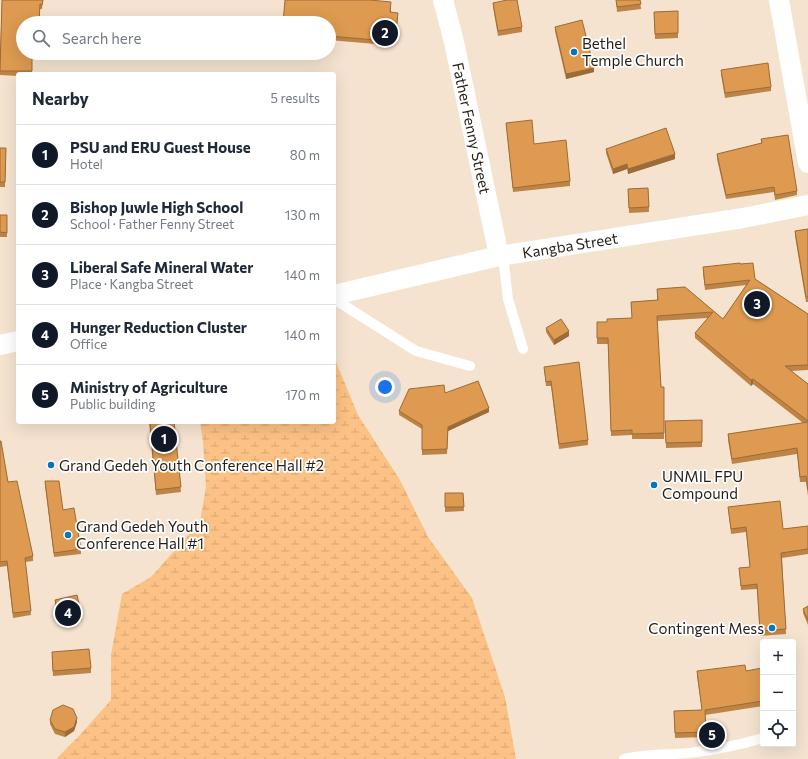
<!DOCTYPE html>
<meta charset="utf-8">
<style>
:root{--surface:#fff;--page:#f6f6f7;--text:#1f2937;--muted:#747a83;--line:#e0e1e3;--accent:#111827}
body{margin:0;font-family:Commissioner,sans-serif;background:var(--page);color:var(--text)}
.controls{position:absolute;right:12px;bottom:12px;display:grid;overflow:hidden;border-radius:4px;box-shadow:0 4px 16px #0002}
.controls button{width:36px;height:36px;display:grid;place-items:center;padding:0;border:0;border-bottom:1px solid var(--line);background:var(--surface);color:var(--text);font:20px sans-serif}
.you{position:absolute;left:385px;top:387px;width:14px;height:14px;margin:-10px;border:3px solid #fff;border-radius:50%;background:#1a73e8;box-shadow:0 0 0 6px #1a73e833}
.badge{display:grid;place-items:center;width:26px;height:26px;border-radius:50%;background:var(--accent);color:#fff;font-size:13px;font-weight:700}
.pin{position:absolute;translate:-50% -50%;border:2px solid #fff;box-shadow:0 1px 4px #0006}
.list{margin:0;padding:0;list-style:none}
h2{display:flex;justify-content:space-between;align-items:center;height:52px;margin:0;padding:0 16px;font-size:17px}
h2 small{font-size:13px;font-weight:400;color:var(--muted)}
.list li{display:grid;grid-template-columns:26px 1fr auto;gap:12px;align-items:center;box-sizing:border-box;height:60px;padding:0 16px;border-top:1px solid var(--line)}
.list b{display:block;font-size:15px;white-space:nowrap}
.list p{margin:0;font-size:13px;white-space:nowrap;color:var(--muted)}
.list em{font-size:13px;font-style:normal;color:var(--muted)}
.icon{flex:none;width:22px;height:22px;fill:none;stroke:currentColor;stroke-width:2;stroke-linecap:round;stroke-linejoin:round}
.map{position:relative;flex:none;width:808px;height:759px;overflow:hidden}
.search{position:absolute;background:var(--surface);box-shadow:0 4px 16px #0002;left:16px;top:16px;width:320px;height:44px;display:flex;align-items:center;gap:10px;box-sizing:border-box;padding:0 14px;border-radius:22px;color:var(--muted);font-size:15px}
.panel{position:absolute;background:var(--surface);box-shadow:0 4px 16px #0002;left:16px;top:72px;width:320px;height:352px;border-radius:4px}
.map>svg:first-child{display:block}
</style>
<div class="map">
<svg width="808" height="759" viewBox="0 0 808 759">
<defs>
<pattern id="wetland-marsh" width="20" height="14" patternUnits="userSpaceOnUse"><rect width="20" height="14" fill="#fcc184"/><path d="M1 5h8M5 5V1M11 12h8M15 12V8" fill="none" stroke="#d8a571"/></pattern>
</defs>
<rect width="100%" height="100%" fill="#f5e3d0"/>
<path fill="url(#wetland-marsh)" d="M334,357L358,415L400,480L428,537L472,598L505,697L516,759H56L79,736L111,700V655L122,594L151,577L200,522L206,487L203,442L200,422H334Z"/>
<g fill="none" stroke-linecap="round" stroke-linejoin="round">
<path stroke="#fff" stroke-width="10" d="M503,256L508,299L523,349
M334,299L416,351L470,366
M624,759C645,754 668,755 689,753C714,750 739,745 763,738"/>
<path stroke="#fff" stroke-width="20" d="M443,0L454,42L499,256
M779,0L808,163
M334,295L499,256L743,218L808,205
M0,345L18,341"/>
</g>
<path fill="#be8445" d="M2,0H43L42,9H40L39,23H23V53H32V74H18V76L0,75V55Z
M616,0H640L641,9L617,12Z
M493,3L522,27V32L498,36L493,7Z
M391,6V12L398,17L396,36L388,35L387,45L329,40V23Z
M678,11V38L655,39L654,12Z
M555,27L594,72L566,79L555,31Z
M721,70L771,87V91L725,98L721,74Z
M506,123L534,144L570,181V186L513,192Z
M761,139L797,191V195L775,200L774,192L726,199L717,159V154L761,143Z
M0,148H6L5,187H0Z
M606,149L675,159L628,174L627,169L613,174L606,153Z
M648,188L649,212L629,213L628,189Z
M0,215H7V237H0Z
M808,229V302H806L795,236V231Z
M740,264L755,279L808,314V370L791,371L808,384V496L806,482H800L797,454L732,464L728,440V434L803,423L753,384L751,386L695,338V333L708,318L657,321L661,387H664V439H632V435L611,436L608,344H597V322H607L632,318L631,302L657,300V289L685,287L723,319L746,285L705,290L703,273V267Z
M546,328L569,336L554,345L546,332Z
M544,367L588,440V445L559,449L551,386H546Z
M445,393L489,412L448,431L447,454L422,455V429L399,415V411Z
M665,421L702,442V447L666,448Z
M149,422H174L181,492L156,495Z
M0,441L8,482L33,556V561L25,562L31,615L13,618L7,566L0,567Z
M45,481L63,510L81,549V554L54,557L45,485Z
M445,493H463L464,511L445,512Z
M728,507L783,529L808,526V554L782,558L786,634L760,636L757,589L741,590L739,568L750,567L746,532L731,534Z
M55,600L82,620L60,626L55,605Z
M808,606V625L803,613V609Z
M52,656L91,668V673L53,676Z
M697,671H746L763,677V706L705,715L706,737L675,738L674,711L702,710L697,676Z
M50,720L77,722L74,731L65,737L55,734L50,724Z"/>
<path fill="#9b6c38" d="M594,68V72L566,79V74Z
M675,154V159L628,174V169Z
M627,164V169L613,174V169Z
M569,331V336L554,345V340Z
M753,379V384L751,386V380Z
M489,408V412L448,431L447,454L448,427Z
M82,616V620L60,626V621Z
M77,718V722L74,731L65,737V732Z"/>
<path fill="#dd9a50" stroke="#9b6c38" d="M2,0H43L42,5L40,4L39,23H23V53H32V71H0Z
M285,0H370L391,2L390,12L398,13L396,31H388L387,41L329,36V23H283Z
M507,0H517L522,27L498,31L493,3Z
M616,0H640L641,4L617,7Z
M678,11V33L655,34L654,12Z
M582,20L594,68L566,74L555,27Z
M768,63L771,87L725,93L721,70Z
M532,120L534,144L566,140L570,181L513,188L506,123Z
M666,128L675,154L628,169L627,164L613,169L606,149Z
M788,135L797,191L775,195L774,187L726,195L717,154L762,143L761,139Z
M0,148H6L5,182H0Z
M648,188L649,207L629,208L628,189Z
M0,215H7V233L0,232Z
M808,229V297H806L795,231Z
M740,263V264L753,263L755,279L808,314V365L785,366L808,384V421L753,379L751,380L695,333L713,312L657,316L661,387H664V433L632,434V430L611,431L608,338H597V322H607V319L632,318L631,302L658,300L657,289L685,287L723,319L750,280L705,285L703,267Z
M561,319L569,331L554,340L546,328Z
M579,362L588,440L559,444L551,381L546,382L544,367Z
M478,381L489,408L448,427L447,449L422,450V425L399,411L409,389L444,385L445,393Z
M702,420V442L666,443L665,421Z
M150,422H174L181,487L156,490Z
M808,422V490L806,476L800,477L797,448L732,459L728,434Z
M0,441H1L8,482L17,481L33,556L25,558L31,611L13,613L7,561L0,562Z
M45,481H59L63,510L74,508L81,549L54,553Z
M445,493H463L464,507H445Z
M780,501L783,529L808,526V549L781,553L786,629L760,631L757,584L741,586L739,568L750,567L746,527L731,529L728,507Z
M77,595L82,616L60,621L55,600Z
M808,606V620L803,609Z
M89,649L91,668L53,671L52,652Z
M745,665L746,671L762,668L763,677V701L705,710L706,732L675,733L674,711L702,710L697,671Z
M63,705L73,709L77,718L74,727L65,732L55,729L50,720L53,710Z"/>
<g fill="#0476c0" stroke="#fff" stroke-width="1.5">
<circle cx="574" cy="52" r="4"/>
<circle cx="51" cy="465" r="4"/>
<circle cx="654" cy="485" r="4"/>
<circle cx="68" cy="535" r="4"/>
<circle cx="772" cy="628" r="4"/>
</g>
<g text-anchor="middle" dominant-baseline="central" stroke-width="3.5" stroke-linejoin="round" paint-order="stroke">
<g font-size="15" fill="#251e17" stroke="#fff" text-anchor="start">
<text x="582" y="43">Bethel<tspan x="582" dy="17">Temple Church</tspan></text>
<text x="59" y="465">Grand Gedeh Youth Conference Hall #2</text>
<text x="662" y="476">UNMIL FPU<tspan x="662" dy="17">Compound</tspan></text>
<text x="76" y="526">Grand Gedeh Youth<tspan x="76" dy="17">Conference Hall #1</tspan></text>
<text x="764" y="628" text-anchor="end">Contingent Mess</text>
</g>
<g font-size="15" fill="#251e17" stroke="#fff">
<text transform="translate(472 128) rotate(78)">Father Fenny Street</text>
<text transform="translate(570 245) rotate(-9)">Kangba Street</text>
</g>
</g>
</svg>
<div class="controls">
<button>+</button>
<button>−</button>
<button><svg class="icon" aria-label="locate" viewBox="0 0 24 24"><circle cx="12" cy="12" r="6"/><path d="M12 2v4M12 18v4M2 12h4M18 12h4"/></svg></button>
</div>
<div class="you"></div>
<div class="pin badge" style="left:164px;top:439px">1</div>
<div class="pin badge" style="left:385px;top:33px">2</div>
<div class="pin badge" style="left:757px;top:304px">3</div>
<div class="pin badge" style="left:68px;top:613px">4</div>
<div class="pin badge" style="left:712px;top:735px">5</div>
<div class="search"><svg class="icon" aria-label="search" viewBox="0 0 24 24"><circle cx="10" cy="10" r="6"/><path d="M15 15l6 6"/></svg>Search here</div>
<section class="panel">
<h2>Nearby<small>5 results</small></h2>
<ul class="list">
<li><span class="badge">1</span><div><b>PSU and ERU Guest House</b><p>Hotel</p></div><em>80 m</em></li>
<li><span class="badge">2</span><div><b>Bishop Juwle High School</b><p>School · Father Fenny Street</p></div><em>130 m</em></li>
<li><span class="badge">3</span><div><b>Liberal Safe Mineral Water</b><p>Place · Kangba Street</p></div><em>140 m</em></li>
<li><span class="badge">4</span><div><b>Hunger Reduction Cluster</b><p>Office</p></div><em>140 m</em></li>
<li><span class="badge">5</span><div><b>Ministry of Agriculture</b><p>Public building</p></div><em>170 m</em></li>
</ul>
</section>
</div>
